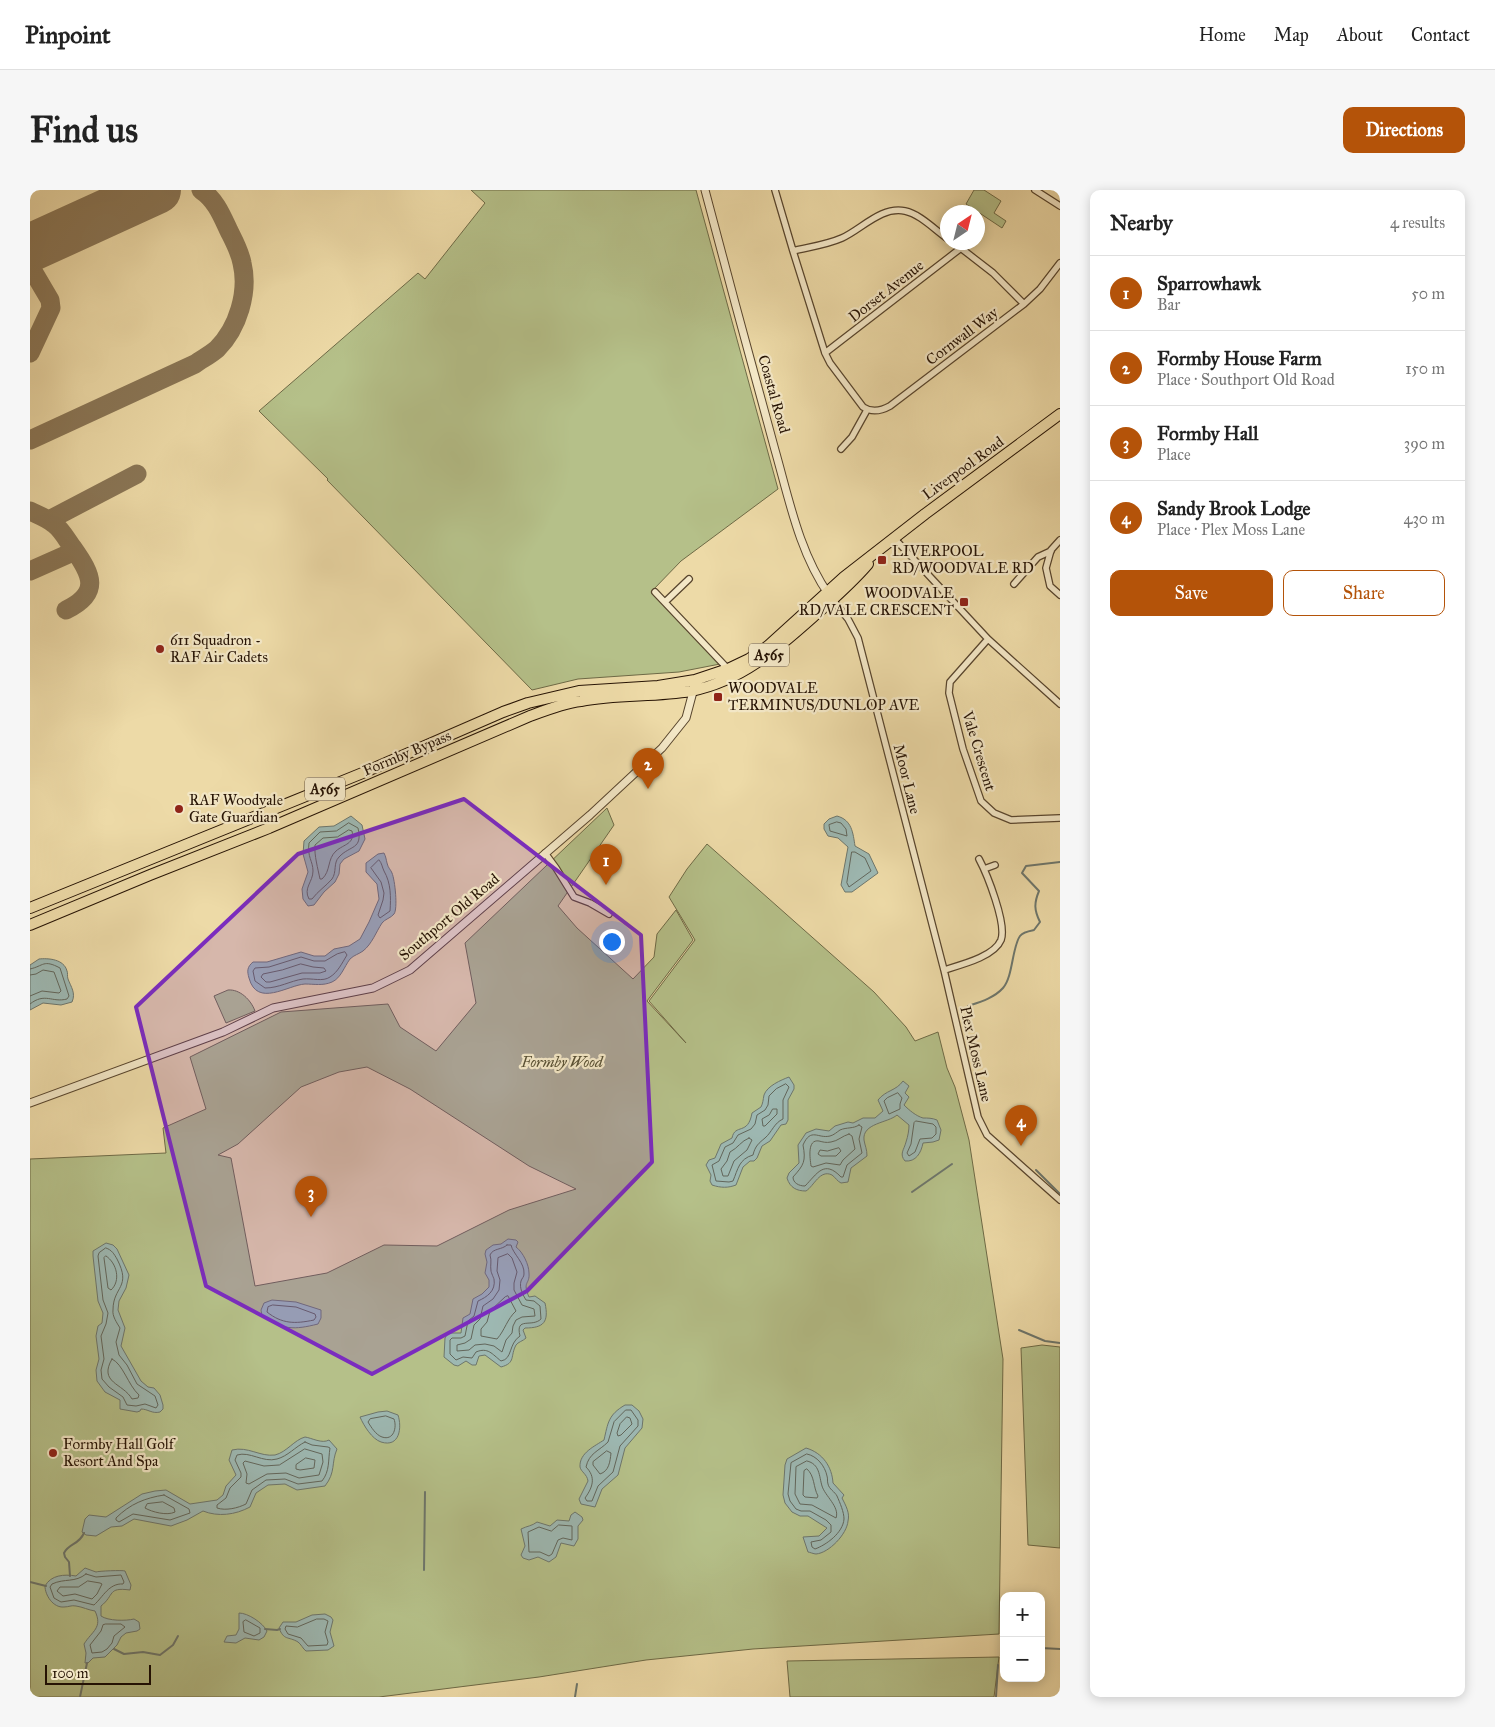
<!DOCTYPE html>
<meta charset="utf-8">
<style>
:root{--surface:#fff;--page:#f6f6f6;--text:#222;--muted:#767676;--line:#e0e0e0;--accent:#b45309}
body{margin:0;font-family:"IM FELL Great Primer",serif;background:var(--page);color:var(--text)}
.controls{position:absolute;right:15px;bottom:15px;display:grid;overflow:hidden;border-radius:10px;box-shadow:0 2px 12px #0003}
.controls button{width:45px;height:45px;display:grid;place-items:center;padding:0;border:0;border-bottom:1px solid var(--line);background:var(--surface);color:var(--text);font:25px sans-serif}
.compass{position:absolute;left:910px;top:15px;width:45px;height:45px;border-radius:50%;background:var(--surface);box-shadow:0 2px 12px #0003;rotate:35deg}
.scale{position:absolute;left:15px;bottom:12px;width:106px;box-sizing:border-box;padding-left:5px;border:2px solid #261304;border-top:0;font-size:14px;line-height:18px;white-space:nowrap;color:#261304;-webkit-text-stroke:4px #f3e7c6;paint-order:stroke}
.you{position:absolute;left:581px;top:751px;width:18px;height:18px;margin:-12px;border:4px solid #fff;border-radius:50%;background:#1a73e8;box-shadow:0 0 0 8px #1a73e833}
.badge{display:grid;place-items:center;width:32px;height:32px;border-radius:50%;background:var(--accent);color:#fff;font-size:16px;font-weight:700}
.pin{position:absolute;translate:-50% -41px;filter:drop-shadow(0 1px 2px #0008)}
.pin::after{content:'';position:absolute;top:26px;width:18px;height:15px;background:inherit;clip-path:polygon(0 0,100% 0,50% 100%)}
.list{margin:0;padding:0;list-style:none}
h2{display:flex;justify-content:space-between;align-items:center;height:65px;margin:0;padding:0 20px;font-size:21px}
h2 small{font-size:16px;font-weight:400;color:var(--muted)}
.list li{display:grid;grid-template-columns:32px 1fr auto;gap:15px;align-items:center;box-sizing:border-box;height:75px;padding:0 20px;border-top:1px solid var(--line)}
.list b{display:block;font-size:19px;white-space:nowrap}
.list p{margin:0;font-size:16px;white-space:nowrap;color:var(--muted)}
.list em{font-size:16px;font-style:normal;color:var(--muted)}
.actions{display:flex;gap:10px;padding:15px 20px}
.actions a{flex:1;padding:11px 0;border:1px solid var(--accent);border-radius:10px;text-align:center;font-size:18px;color:var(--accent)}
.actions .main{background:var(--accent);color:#fff}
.map{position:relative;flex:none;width:1030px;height:1507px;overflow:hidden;border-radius:10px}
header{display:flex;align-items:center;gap:30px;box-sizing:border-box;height:70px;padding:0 25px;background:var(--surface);border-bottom:1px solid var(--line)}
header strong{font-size:24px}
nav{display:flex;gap:28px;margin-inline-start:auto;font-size:18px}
.intro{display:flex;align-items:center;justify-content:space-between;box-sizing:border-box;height:120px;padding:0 30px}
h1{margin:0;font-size:35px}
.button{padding:12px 22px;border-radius:10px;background:var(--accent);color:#fff;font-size:18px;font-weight:700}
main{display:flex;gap:30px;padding:0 30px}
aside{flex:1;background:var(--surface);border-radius:10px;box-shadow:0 2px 12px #0003}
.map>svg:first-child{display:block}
</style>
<header>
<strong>Pinpoint</strong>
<nav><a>Home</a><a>Map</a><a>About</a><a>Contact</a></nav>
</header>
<div class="intro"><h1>Find us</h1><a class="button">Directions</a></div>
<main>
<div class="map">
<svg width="1030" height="1507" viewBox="0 0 1030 1507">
<rect width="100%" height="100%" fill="#eddaa7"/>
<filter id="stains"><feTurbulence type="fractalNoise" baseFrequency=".004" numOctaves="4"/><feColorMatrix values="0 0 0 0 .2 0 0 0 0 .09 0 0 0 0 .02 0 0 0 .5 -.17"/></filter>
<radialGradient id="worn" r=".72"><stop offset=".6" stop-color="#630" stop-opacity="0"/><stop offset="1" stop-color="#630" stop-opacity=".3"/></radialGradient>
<path fill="#b5c089" stroke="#6e6a46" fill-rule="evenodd" d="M441,0H666L748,299L651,371L622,401L690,474L649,482L548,489L502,500L297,290L298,289L229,221L388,83L395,89L455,13Z
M944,0H954L971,11L964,23L976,31L972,38L936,14Z
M577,618L584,635L528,716L547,738L603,789L624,767L627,744L646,720L663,750L617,811L656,853L619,811L665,750L639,707L657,679L677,654L844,802L876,837L885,851L908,842L917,878L925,897L939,950L973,1169L969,1444L723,1459L616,1470L509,1487L349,1507H0V969L136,963L133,938L176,919L160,867L251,822L358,814L370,837L406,861L446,813L435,753ZM337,877L380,899L499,976L546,999L479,1020L407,1056L354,1055L297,1083L225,1096L201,968L188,965L208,954L271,897L309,882Z
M198,800C210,799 221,810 225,821L196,833L184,806Z
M1012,1155L1030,1157V1358L998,1355L991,1158Z
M969,1467L964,1507H760L757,1471Z"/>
<path fill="#9db8b2" stroke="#6d766c" d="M321,626L332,635L335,649L329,661L314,669L310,674L309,684L305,692L294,702L284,715L278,716L273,709L272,699L278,682L273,664L274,651L289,637L304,636Z
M807,626C822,630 823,643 825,656L839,664L848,683L822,702H815L811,695L818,657L808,648L798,646L794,639V634L799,629Z
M354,663C356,667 356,669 357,673C358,678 361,680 362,683C365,690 368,719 364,724C361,728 355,729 352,733C346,742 342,754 333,761C329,764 324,765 320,769C314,777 311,788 302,792C293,796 284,794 275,794C258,795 227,818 219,788C217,781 217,777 223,772H237L271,762L284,766H295L304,759L319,756L330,749L339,732L349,709L347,694L336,682V673L348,664Z
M9,769C18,768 34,769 37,781C38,783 37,786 38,789C41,797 46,803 42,812L31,815L13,813L0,820V775Z
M759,887L764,895V899L758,910V930L756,934L751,935L740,951L732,956L727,968L724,971H720L713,977L706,995C698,998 691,998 682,995L680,991L681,985L676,975L679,970L685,968L691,954L702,948C705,933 718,946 722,923L731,917C733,913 733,910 734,905C737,896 751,890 759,887Z
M873,891L879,896L875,903L879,907L874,915C879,920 886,926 893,928C898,928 902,928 907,930L911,940L909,950L903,952L893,953C891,963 886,972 875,971C869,964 874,960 876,952C878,946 879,940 879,935L867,925C858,933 832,933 834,950C835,956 837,959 837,966L821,978L818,992L811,993C807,991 806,988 802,985C790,979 784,996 776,1001C767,1001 760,998 757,988L759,983L769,973L768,955L776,943L786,939L799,941L805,936L818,932L823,933L833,928H845L853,921L848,910C856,900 866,901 873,891Z
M478,1049L486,1050L488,1052L486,1057C493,1062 499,1075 499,1083C500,1095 492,1091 499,1107L505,1106L515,1113C519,1132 514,1138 495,1138L493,1140L496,1148C493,1151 488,1152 486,1155C480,1166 486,1173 471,1177L455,1165L449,1166L446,1175H442L436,1171L428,1176L424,1175L414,1167L415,1148L418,1143H431L433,1128L440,1124L443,1109L452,1104L459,1097V1090L455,1083L457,1072L455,1064L456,1060L463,1055L471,1054Z
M76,1053L83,1055L87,1059L99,1085L96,1098L89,1111L88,1120L95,1138L91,1156L111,1191L118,1197L124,1198L130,1205L133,1215V1219L130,1222C122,1224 118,1219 111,1219L110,1221L107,1222L90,1219V1210L75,1202L67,1191L66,1180L69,1169L66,1146L68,1136L72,1133L73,1123L68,1111L63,1066V1061Z
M242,1110L266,1112L291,1120V1128L288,1134C264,1140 253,1140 232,1126L231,1120L234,1113Z
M595,1215H602L609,1221L613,1229L612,1238L595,1258L588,1285L572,1299L565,1317L551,1314L549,1309L558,1291C557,1284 551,1282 550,1277C549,1263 565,1256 574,1250C578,1233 578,1225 595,1215Z
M357,1221L368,1225C372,1237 370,1258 351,1252C342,1249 334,1236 330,1227L348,1222Z
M275,1247C282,1248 292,1254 299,1250L307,1259C301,1273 306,1282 295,1296L267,1300L255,1294L238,1295L226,1303L220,1317C205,1325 188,1327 173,1321L157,1330L141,1336L104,1329L92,1336L81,1337L66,1346L56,1345L52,1342L55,1329L59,1325L76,1327L112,1304L125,1301L136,1300L160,1314L187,1310L193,1305L196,1296L206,1285L199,1270L202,1260C218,1256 230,1267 245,1265C257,1262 264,1250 275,1247Z
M776,1258C793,1263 802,1277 803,1293L814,1305L812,1308C816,1316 820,1323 818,1331C817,1344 799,1363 786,1364C784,1364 779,1362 778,1362L773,1347L789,1346L797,1338L778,1326H770L762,1322L755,1313L753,1305L755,1275L757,1269Z
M545,1322L552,1327L553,1330L548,1336V1349L544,1356L531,1353L526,1367L519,1372L508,1367L499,1370L493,1368L491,1365L495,1356L491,1339C497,1336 502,1336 507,1332L520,1336L527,1330L539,1331L541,1325Z
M55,1378L66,1382C68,1381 93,1380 95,1381L101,1395L100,1400C77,1397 85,1405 71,1416V1426C78,1431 96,1431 104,1429L109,1432L110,1439L107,1441L96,1443L91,1447L87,1455L75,1467L63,1468L58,1473H55L56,1463L54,1454C62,1441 73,1438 65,1421C58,1420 53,1417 46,1416C41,1415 39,1417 34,1417C23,1418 15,1405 15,1396C21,1385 34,1384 46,1386Z
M209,1423C218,1423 233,1433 237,1441L234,1447L229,1450L215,1448L206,1453L194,1452L197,1446L206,1445L209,1439Z
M295,1424L301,1427L303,1430L300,1442L304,1456L298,1460L276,1461C273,1459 271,1454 268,1452C258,1446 254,1451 249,1438L253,1432H266L282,1425Z"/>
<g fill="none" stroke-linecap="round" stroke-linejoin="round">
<path stroke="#62665b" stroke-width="1" d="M807,632L811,633L816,639L817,646L800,641L799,635Z
M319,633L328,638C333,660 320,655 309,667C303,673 307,682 302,689C296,696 288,701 282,709H279C273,698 283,692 283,681C283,671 277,667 279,653L290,642L306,641Z
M319,640L322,641C325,654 314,654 306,661C297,669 301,681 292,689H290C288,679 284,665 285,655L293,648L307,647Z
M822,662H825L835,668L841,681L819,697L817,693Z
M349,670C352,673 352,677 354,681C361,693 361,707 360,721L350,728L348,725L353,710L354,703L351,692L341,678Z
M315,762L317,765C312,773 308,782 300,787C293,792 282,788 273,789C260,791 249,798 235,798L225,791L223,781L225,778L239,777L271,767L284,771H295L307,764Z
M271,774L283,777L294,778L296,781L290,783H272L240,792H236L231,787L233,784L252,780Z
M0,779C14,776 13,769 30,778L39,806L37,809C22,813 15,802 0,814
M0,785L6,784L13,780L24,782L31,801L29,803L12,801L0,806
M756,894L759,897L753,910V929C744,933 742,942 735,948C729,953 725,956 723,965C709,969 708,979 703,991L699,992L686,991L682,975L689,971L695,957L703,953L708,945L721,939L725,934L727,925L735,920L738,915L739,906L746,899Z
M868,903L872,908L870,914V919L859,924L854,911L857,908Z
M743,919H747V924L735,936H733L732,929L739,925Z
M886,931L903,934L906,937V944L902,948L890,949L885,962L879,966L877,963L881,954L884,933Z
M829,935L832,937L829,949L832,963L817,975L813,987H811C794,969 787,984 775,996C769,996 763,993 763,987C774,975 776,971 773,955C781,937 788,949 800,946C804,945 807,942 810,940C817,937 823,939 829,935Z
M819,944L822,946L825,959L813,970L810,975L796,973L783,977L781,976C780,968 777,949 789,951C793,952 796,953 801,952C808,951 812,946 819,944Z
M719,948L722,950L717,960L704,971L698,986H693L691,979L697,971L700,962C708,958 711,951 719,948Z
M809,958L811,961L806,966H791L788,964L790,960L797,961Z
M477,1055H481C483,1064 495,1073 494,1084C494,1087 492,1088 491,1091C489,1098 493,1105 496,1110L504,1111L510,1116L511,1129C502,1138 485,1126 490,1146C478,1154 483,1169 471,1171C462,1164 458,1157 446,1162L442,1168L433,1167L426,1170L420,1164V1150L422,1148H431L435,1146L438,1131L444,1126L448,1111C457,1107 466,1101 464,1089C464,1089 461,1082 461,1081C460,1075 462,1071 460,1065C463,1058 472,1060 477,1055Z
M76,1058C82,1060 84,1064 87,1069C102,1098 83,1096 83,1120C82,1126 87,1133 90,1138L86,1152L89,1165L97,1175L107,1194L125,1206L128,1215L126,1218L115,1214L106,1216L97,1215L93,1207L79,1197L72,1189L71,1180L74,1169L71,1146L76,1134L78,1123L73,1110L68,1066L69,1063Z
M478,1064L482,1068L487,1082L484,1093V1100L492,1115L504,1119L505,1126L492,1127L486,1130L483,1136L482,1143L476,1150L472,1162L464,1156L455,1154L445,1155L439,1160L427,1161V1155L435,1153L441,1149L444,1135L450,1129L453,1116L463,1109L469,1100L470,1090L467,1081L468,1068Z
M76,1066C87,1073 91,1091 81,1100L78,1098L74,1068Z
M478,1106L486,1121C477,1129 475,1140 467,1149L451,1146V1139L457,1132L460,1121L475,1107Z
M243,1115L266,1117L285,1124L286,1127L284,1130C265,1134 252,1134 237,1122L238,1117Z
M82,1169C93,1174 98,1195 109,1205L108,1208L102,1209C93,1193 68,1193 82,1169Z
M596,1220H601L608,1230V1236L590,1256L583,1282L568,1296L562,1311H557L555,1308C563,1297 566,1287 556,1277C559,1263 569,1261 578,1252L584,1232Z
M356,1226L364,1229C367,1237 364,1251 352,1247C346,1245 341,1237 338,1232L340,1229Z
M597,1227L600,1228L602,1234L591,1245L588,1246L587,1243L590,1234Z
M275,1252L282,1255L298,1257L300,1258C298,1270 300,1281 292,1291L268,1294L255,1289L236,1290L222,1300L216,1314C208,1318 196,1321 187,1318V1315L196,1308L200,1298L211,1287V1283L205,1270L207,1265C220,1261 233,1273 247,1269C258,1266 265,1257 275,1252Z
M275,1259L292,1264L293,1272L289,1285L269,1288L256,1283L237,1284L219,1294L216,1293L217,1284L213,1273L215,1271L234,1276L249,1275Z
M577,1261L581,1263C580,1272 579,1281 570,1284L563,1275V1272Z
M777,1264C787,1266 795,1276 797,1286C798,1289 797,1291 798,1294C799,1299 805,1302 807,1306C810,1313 814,1322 814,1329C813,1343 796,1355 785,1359L782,1357L781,1352L791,1350L801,1342V1335L796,1330L780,1321H771L766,1319L760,1311L758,1304L761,1273Z
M276,1268L285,1270L284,1278L270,1280L266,1279V1275Z
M777,1271C790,1274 789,1286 792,1296C795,1306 810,1317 806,1328L782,1315L770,1314L765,1304L766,1277Z
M777,1279C785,1286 783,1297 788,1306L787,1308L775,1307L773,1305L774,1281Z
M134,1305L159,1319L160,1323L140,1330L103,1324L89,1332L86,1330V1328C100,1314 115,1308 134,1305Z
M133,1312L144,1318L145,1322C137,1326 122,1322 115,1318L117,1314Z
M529,1335L542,1336V1350L533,1348L528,1350L522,1364L519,1366L510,1362H499L498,1342L509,1337L521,1341Z
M56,1384L66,1387L91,1385L94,1392L93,1394C79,1393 73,1407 64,1415L44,1410L31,1412L24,1408L20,1397L22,1394C35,1388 45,1393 56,1384Z
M58,1391L70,1393L72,1394L67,1404L62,1409L45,1404L33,1406L27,1401L30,1397H48Z
M287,1429H294L298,1431L295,1442L298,1452L297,1455L278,1456L271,1448L258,1444L255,1439L256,1436L267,1437Z
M216,1430L230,1438V1443L224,1446L214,1442L213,1432Z
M76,1434H91L95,1437L84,1446L82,1453L77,1459L72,1462L62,1463L60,1455L71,1441L73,1435Z"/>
<path stroke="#6d766c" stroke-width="2" d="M938,816C950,812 964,808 973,798C983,787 982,757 990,746C993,742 999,741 1004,740L1010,732C1004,720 1004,713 1009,701L992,683L996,676L1030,672
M1006,980L1030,1004
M882,1002L922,974
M989,1140L1015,1151L1030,1153
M394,1380L395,1302
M40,1386L39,1372L35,1367L34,1363C39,1353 49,1355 54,1343
M0,1392L16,1396
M235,1439L247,1440L250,1439
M1011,1458L1030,1459
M84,1459L94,1464L113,1462L130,1465L143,1455L148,1446
M50,1507L57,1473
M545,1507L547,1494
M966,1507L968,1475"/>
<path stroke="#8a7656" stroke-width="19" d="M0,76L20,110L21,118L0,163
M0,250L165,174C172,169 180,165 187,159C208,138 219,102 212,73C210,62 204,51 199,41C192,26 186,10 171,0
M0,321C8,325 17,328 24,334C32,340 37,350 43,358C62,385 71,403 36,420
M19,330L107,284
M0,381L45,361"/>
<path stroke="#8a7656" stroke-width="48" d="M0,58L127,0"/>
<defs>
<path id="minor" d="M745,0L763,61L795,163L800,173L833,217C842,223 851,221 860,216L994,114L1010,99L1030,73
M1005,0L1030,16
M923,52L963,83L994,114
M763,61C779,57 796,55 812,48C832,39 851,16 875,21C890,24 905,40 918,49
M795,163L931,58
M811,259L822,247L837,220
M864,348L958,449L1030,514
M1030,350L1021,360L1016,378L1020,396L1030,405
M984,394L1008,367L1021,361
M625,402L698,479
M803,410L818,429L828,448L914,780L948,927L957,945L1030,1010
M635,412L659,389
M958,449L920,492L919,503L933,559L951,611L964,623L981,630L1030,628
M515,663L526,678L544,707L560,713L579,724
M954,679L965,675
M914,780C930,775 964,767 971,750C977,734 957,684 949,669"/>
<path id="tertiary" d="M675,0C698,87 721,173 745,260C759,309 769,362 799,405
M0,913L193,842L243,818L343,798L380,780L560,625L632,558L656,528L664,498"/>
<path id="trunk" d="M0,718L335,582L473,522L498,513L549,501L628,496L665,490L698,479L719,469L738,456L814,387L895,324L1030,224
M0,735L120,685L239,638L500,526C516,520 534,513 551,511C587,504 624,507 661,501C711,491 746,460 783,427C802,410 821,394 838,374"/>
</defs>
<use href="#minor" stroke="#58452d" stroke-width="8"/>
<use href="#tertiary" stroke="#58452d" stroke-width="9"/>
<use href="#trunk" stroke="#261304" stroke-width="12"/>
<use href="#minor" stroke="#f3e7c6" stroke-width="5.5"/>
<use href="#tertiary" stroke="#f3e7c6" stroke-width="7"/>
<use href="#trunk" stroke="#eddaa7" stroke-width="10"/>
</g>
<path fill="#7b2cbf" fill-opacity="0.2" stroke="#7b2cbf" stroke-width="4" stroke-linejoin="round" d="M434,609L611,745L622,972L497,1101L342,1184L176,1096L106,817L268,664Z"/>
<g fill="#8f2418" stroke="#f3e7c6" stroke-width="2">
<rect x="847" y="365" width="10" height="10" rx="2.5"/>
<rect x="929" y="407" width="10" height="10" rx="2.5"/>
<circle cx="130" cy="459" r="5"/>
<rect x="683" y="502" width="10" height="10" rx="2.5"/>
<circle cx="149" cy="619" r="5"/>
<circle cx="23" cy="1263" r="5"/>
</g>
<g text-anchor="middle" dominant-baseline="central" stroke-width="4.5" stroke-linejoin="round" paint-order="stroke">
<g fill="#f3e7c6" stroke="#64533e" stroke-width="1">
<rect x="719" y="453.5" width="40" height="23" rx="4"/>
<rect x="275" y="587.5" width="40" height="23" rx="4"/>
</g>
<g font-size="14" font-weight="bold" fill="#261304">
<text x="739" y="465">A565</text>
<text x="295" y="599">A565</text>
</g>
<g font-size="15" fill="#261304" stroke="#f3e7c6">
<text transform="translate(856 101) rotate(-38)">Dorset Avenue</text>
<text transform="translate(932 146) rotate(-37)">Cornwall Way</text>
<text transform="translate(744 204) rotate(74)">Coastal Road</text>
<text transform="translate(933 278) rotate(-36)">Liverpool Road</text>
<text transform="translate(949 561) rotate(73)">Vale Crescent</text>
<text transform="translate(377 563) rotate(-23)">Formby Bypass</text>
<text transform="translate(877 589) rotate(76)">Moor Lane</text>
<text transform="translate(419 727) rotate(-40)">Southport Old Road</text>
<text transform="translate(946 864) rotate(77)">Plex Moss Lane</text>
</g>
<g font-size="15" fill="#261304" stroke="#f3e7c6" text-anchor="start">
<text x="862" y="361">LIVERPOOL<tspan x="862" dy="17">RD/WOODVALE RD</tspan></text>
<text x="924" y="403" text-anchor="end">WOODVALE<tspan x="924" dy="17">RD/VALE CRESCENT</tspan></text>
<text x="140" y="450">611 Squadron -<tspan x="140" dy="17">RAF Air Cadets</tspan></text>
<text x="698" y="498">WOODVALE<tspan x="698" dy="17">TERMINUS/DUNLOP AVE</tspan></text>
<text x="159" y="610">RAF Woodvale<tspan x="159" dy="17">Gate Guardian</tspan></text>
<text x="33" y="1254">Formby Hall Golf<tspan x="33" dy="17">Resort And Spa</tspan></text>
</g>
<g font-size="15" font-style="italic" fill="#585033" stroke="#f3e7c6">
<text x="532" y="872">Formby Wood</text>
</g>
</g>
<rect width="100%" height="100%" filter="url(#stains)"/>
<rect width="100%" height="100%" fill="url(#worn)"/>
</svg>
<div class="controls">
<button>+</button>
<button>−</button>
</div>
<svg class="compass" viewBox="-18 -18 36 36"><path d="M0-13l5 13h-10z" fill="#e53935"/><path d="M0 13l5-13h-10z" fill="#767676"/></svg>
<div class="scale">100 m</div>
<div class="you"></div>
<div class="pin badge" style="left:576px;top:695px">1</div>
<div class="pin badge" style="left:618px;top:599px">2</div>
<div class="pin badge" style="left:281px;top:1027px">3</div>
<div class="pin badge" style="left:991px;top:956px">4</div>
</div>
<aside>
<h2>Nearby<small>4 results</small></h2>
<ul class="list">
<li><span class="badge">1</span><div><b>Sparrowhawk</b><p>Bar</p></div><em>50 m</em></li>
<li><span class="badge">2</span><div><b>Formby House Farm</b><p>Place · Southport Old Road</p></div><em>150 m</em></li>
<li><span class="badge">3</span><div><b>Formby Hall</b><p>Place</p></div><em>390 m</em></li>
<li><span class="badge">4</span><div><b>Sandy Brook Lodge</b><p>Place · Plex Moss Lane</p></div><em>430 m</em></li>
</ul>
<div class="actions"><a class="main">Save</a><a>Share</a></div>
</aside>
</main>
